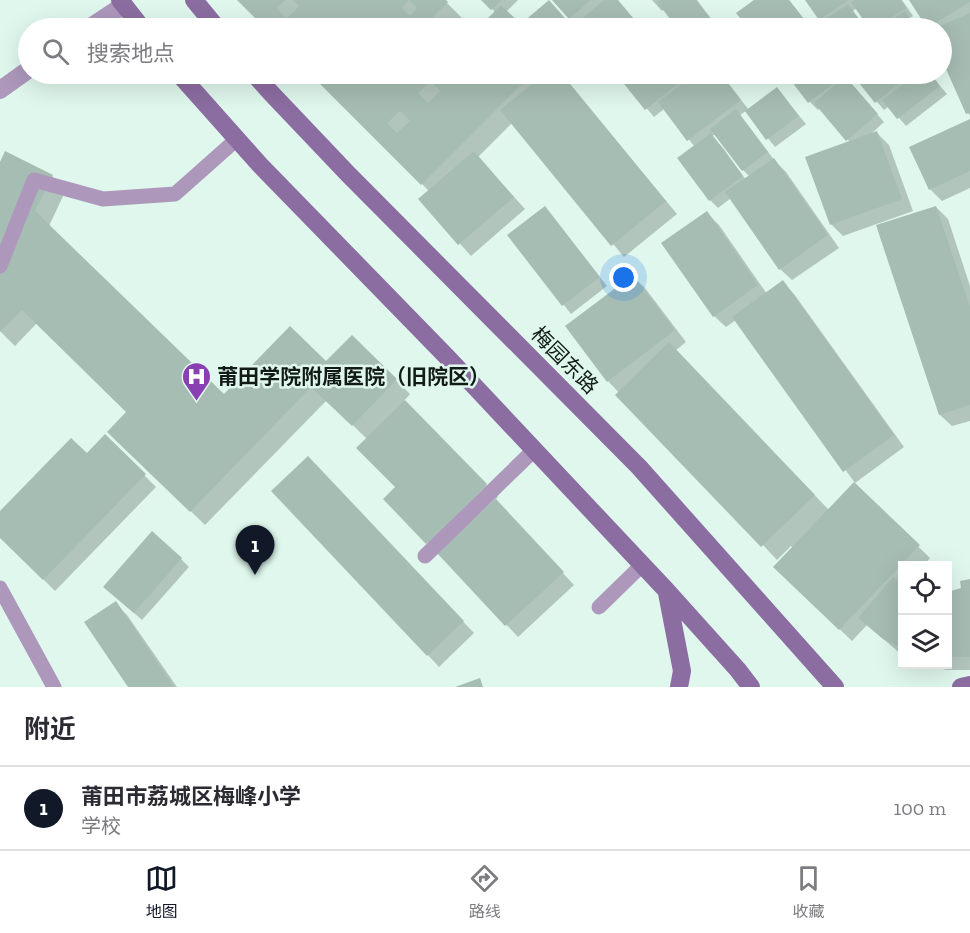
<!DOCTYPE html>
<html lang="zh">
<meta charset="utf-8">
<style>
:root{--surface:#fff;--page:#f2f2f3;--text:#2b2b33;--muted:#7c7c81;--line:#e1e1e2;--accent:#111827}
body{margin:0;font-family:"Zilla Slab","Noto Sans SC",serif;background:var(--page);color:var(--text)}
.controls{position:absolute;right:18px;bottom:18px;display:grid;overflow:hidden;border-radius:0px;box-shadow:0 6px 24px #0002}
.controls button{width:54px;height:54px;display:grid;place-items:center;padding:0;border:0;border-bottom:2px solid var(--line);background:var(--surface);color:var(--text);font:30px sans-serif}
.you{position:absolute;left:624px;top:278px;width:21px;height:21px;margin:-15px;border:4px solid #fff;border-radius:50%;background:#1a73e8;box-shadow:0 0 0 9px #1a73e833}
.badge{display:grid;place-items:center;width:39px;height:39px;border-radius:50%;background:var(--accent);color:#fff;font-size:20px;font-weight:700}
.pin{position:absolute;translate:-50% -50px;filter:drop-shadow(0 2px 3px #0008)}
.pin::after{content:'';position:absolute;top:32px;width:21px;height:18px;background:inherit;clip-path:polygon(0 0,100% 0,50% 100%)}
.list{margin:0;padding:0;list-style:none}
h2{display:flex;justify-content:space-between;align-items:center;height:78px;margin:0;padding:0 24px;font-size:26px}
h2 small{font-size:20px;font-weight:400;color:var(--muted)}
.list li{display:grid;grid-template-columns:39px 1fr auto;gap:18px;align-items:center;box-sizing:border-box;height:84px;padding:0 24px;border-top:2px solid var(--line)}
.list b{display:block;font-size:22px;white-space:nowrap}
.list p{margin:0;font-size:20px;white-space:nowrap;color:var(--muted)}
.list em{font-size:20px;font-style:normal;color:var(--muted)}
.icon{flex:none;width:33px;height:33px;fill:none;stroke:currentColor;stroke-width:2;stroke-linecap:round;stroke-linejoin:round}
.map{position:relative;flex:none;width:970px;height:687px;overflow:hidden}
.search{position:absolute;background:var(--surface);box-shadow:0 6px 24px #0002;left:18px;right:18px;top:18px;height:66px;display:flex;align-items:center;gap:15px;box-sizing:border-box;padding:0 21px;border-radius:33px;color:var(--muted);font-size:22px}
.sheet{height:162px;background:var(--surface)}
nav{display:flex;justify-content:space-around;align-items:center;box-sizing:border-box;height:84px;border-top:2px solid var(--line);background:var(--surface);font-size:16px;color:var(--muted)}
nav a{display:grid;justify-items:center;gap:3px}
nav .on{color:var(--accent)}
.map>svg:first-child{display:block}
</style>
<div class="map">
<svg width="970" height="687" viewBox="0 0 970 687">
<rect width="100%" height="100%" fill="#dff7ed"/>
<path fill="#0003" fill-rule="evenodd" d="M239,0H444L462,18L451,28H267Z
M483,0H518L506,12L523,28H488L484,24L496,13Z
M554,0H617L641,28H573L577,25Z
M652,0H697L718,28H679L664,9L662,11Z
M755,0H789L811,28H750L738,14Z
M807,0H902L913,16L910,18L918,28H871L857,8L853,11L866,28H823L820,25L823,22Z
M911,0H970V116L942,57V28H929Z
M553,5L573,28H531L525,22Z
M312,74H471L473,76L475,74H522L533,85L547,74H561L677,214L624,257L512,123L478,157L525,209L471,256L420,199L429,191Z
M618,74H678L685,83L698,74H721L749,110L777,89L806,124L775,147L746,111L740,115L775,161L786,172L839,248L792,280L780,269L731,198L718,208L710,200L695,147L664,109L654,117ZM716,134L743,170L750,177L746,180L723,148L712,136Z
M788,74H837L842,80L853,86L884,122L870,135L877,133L889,145L913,211L843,236L831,224L850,142L820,108L818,110L810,102Z
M849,74H930L947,94L906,126L889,106L884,110L857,78L856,80Z
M970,121V188L942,201L930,189Z
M0,165L52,176L66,190L49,226L224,396L326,363L352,337L410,394L404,401L498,497L495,500L574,585L518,637L440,554L385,499L397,487L367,439L327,400L205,525L109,432L128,412L37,323L15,346L0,331Z
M936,207L948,219L970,286V421L952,426L940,415L878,226Z
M545,208L607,286L571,314L509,235Z
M707,213L719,225L767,294L783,282L794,294L904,447L855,483L736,320L726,327L714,316Z
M633,277L645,288L686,342L675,351L829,510L854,484L930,558L923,566H902V655L867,625L852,641L786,578L793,548L791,546L777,560L608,381L567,326Z
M105,436L156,487L55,591L0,536V513L87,455Z
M320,470L474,633L439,667L428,655Z
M181,559L189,567L142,620L113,595Z
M970,580V670H946L926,664H948V594L963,589Z
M115,603L127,615L177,687H130Z"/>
<path fill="#a6bdb3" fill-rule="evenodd" d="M237,0H285L277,8L286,19L299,6L293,0H446L448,2L425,25L428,28H380L378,27L377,28H265ZM409,0L417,8L410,16L402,8Z
M481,0H502L491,10Z
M549,0L570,24L566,28H529L523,22Z
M552,0H591L569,19Z
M604,0H618L639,25L635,28H571Z
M661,0H696L718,28H677L657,2Z
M754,0H789L811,28H748L736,13Z
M805,0H849L819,20Z
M854,0H901L906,8L875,28H869L851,2Z
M909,0H970V2L927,28Z
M848,4L865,28H821L818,24Z
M501,5L525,28H486L482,24Z
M905,11L914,24L908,28H880Z
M970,13V113L966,114L942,60V28H936Z
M310,74H340L344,78L348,74H523L528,78L421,185ZM431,81L440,91L428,103L418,93ZM400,111L410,121L397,133L387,123Z
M544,74H562L666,201L611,246L500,110Z
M616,74H678L683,80L645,110Z
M695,74H721L741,100L687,141L658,102Z
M786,74H837L840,78L808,103Z
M862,74H911L875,103L855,78Z
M917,74H931L940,86L897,119L882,100Z
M845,76L878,114L846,141L814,103Z
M777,87L799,116L766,140L745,111Z
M736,109L768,152L742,171L710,129Z
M970,119V171L929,190L909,147Z
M877,131L902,199L830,225L805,157Z
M711,133L743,176L709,201L677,158Z
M5,151L53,175L35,211L224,394L290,326L326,361L352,335L397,379L352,426L311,387L190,512L107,432L126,412L22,310L0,332V162Z
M474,151L514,197L458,245L418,199Z
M774,158L828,235L779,270L725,192Z
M545,206L600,277L562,306L507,235Z
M936,206L970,307V405L939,415L876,225Z
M707,211L758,285L713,317L661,243Z
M633,275L675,330L607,382L565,326Z
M783,280L894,435L843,472L732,317Z
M669,342L815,495L761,547L615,395Z
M405,400L487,484L426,544L383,499L395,487L356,448Z
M105,434L146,474L43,580L0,538V511L71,438L87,453Z
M308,456L464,621L427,656L271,491Z
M854,482L920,545L839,630L773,567Z
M496,499L564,572L505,626L437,553Z
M152,531L182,558L134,613L103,587Z
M893,577L902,583V648L883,639L858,618Z
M970,579V657H948V592L961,588L960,581Z
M116,601L174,687H128L84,622Z
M480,678L483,687H455Z"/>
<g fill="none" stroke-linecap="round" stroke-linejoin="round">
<path stroke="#ad98bc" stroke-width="15" d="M0,266L34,180L103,199L175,194L237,139
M425,556L534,450
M0,588L54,687
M599,607L642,565"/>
<path stroke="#ad98bc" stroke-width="18" d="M89,28L124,5
M0,90L28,70"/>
<path stroke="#8c6da1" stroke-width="18" d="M120,0L142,28
M194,0L217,28
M179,74L260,165L447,357L667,591L738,670L751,687
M254,74L271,93L348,174L639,467L835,687
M667,593L682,671L679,687
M961,687L970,685"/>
</g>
<defs>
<symbol id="hospital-pin" viewBox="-11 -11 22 30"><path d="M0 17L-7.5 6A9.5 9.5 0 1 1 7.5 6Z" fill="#8940b2" stroke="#dff7ed"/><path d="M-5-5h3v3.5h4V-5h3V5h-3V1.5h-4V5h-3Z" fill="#fff"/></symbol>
</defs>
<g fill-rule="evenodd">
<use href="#hospital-pin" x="180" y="360" width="33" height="45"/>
</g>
<g text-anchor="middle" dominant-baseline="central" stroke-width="5" stroke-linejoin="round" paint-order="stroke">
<g font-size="21" fill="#131b18" stroke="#dff7ed">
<text transform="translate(565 360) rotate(45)">梅园东路</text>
</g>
<g font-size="21" font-weight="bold" fill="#131b18" stroke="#dff7ed" text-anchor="start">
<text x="217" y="376">莆田学院附属医院（旧院区）</text>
</g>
</g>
</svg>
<div class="controls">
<button><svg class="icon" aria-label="locate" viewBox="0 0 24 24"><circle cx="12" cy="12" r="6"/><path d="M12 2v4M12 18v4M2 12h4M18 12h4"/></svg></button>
<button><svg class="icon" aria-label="layers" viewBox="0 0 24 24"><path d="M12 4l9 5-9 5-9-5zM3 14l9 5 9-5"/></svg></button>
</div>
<div class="you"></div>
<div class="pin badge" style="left:255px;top:575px">1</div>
<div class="search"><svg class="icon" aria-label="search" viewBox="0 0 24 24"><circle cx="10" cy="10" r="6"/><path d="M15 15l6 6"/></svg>搜索地点</div>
</div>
<section class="sheet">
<h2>附近<small></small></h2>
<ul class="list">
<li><span class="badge">1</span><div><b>莆田市荔城区梅峰小学</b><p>学校</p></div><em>100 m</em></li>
</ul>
</section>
<nav>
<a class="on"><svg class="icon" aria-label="map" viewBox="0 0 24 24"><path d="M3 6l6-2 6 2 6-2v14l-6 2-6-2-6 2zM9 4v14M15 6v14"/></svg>地图</a>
<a><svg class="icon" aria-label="directions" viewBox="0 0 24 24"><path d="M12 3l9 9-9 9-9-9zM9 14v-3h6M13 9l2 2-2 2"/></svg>路线</a>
<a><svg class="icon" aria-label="saved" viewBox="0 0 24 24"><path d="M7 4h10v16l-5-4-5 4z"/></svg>收藏</a>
</nav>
